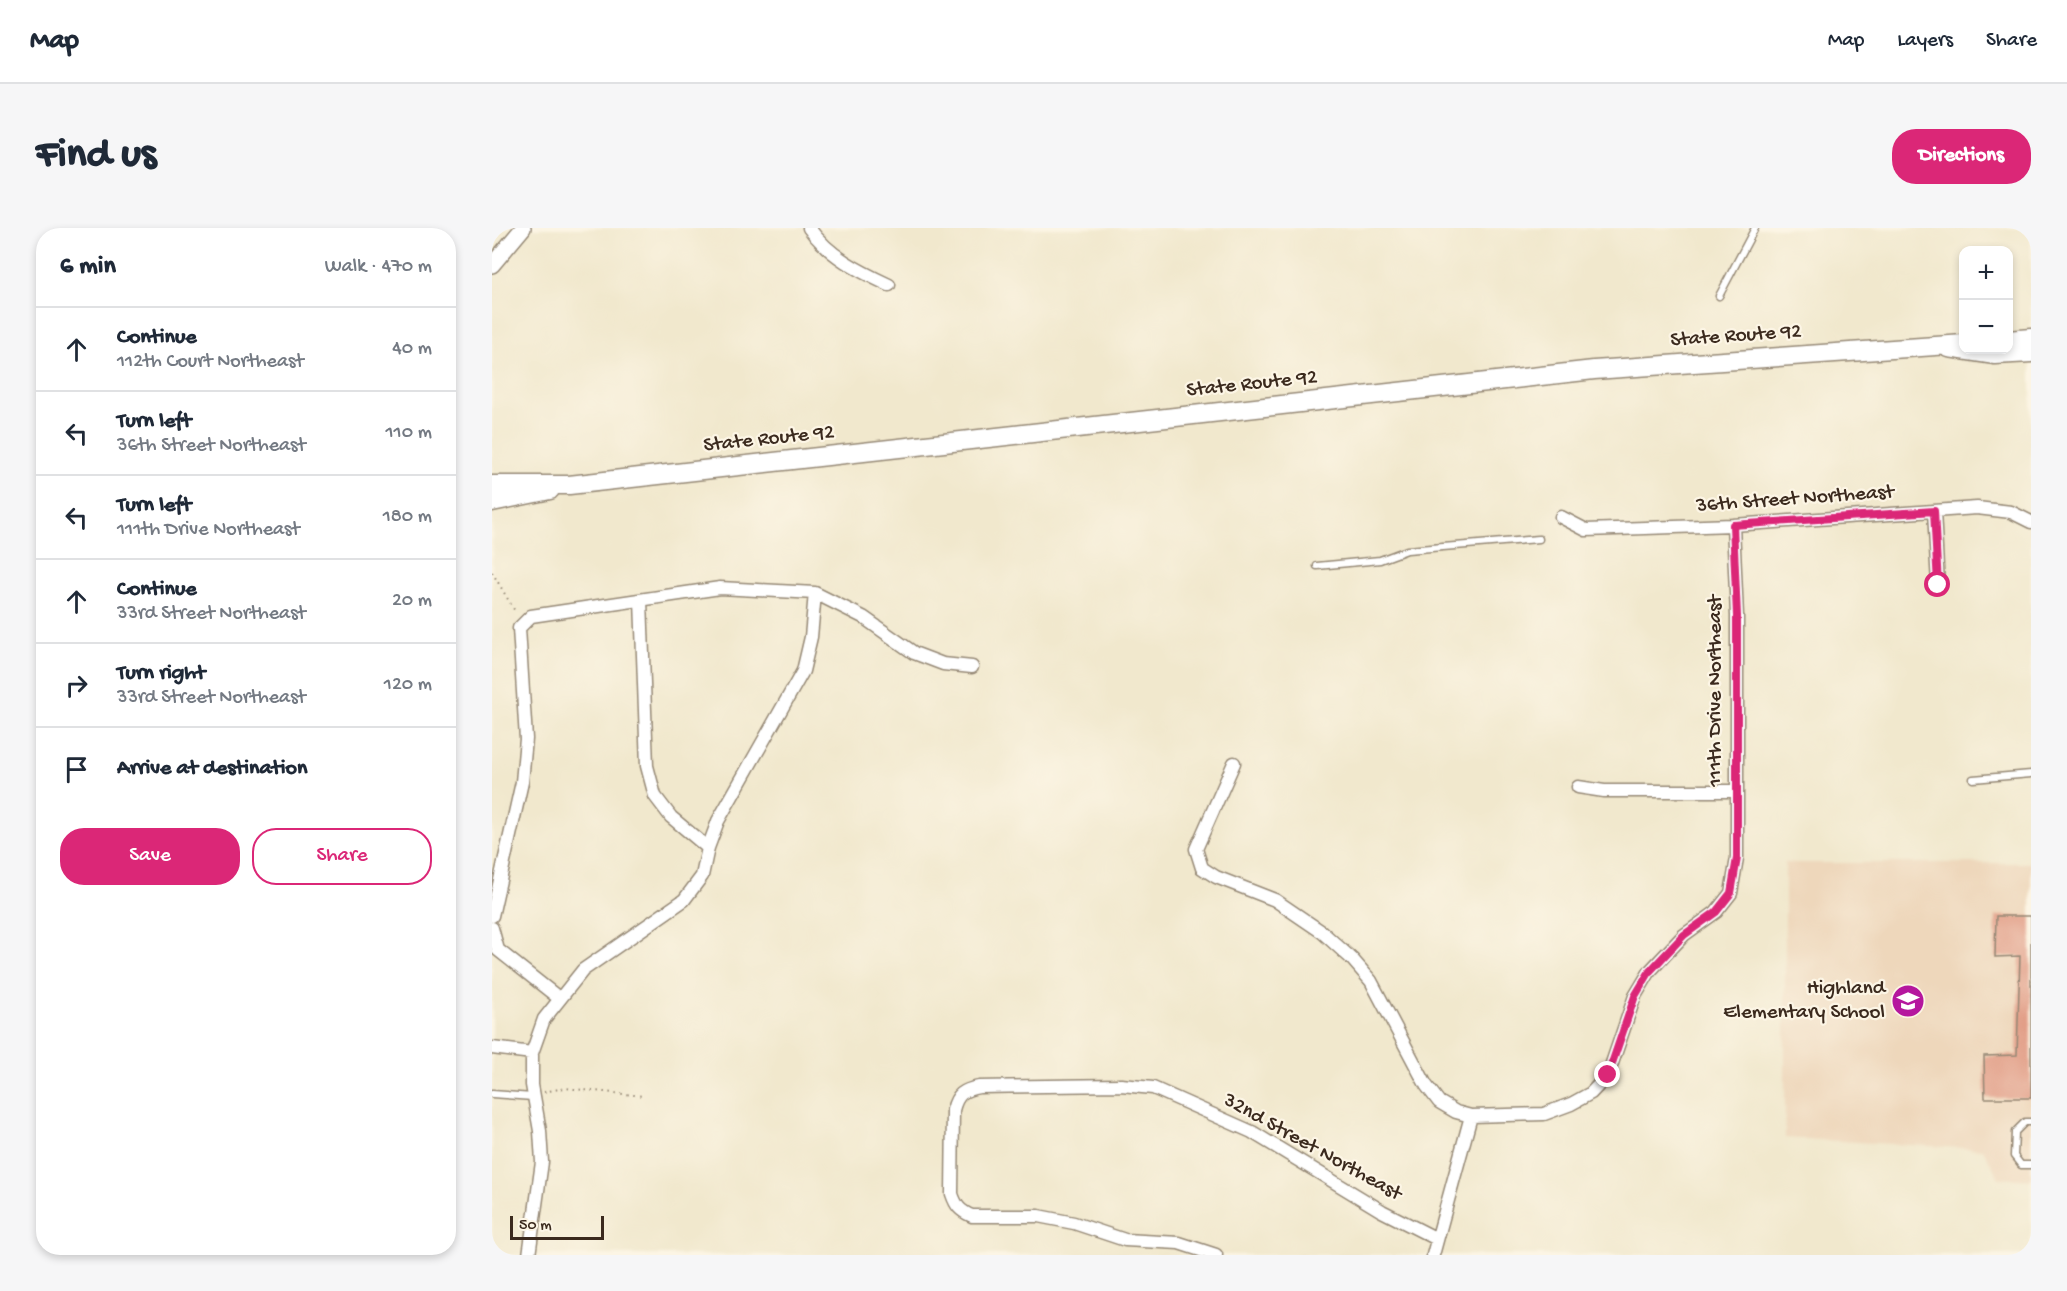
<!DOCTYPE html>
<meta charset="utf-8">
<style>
:root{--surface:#fff;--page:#f6f6f7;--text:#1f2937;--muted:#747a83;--line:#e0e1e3;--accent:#db2777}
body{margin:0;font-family:"Gochi Hand",sans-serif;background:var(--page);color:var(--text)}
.controls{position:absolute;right:18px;top:18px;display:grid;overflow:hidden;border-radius:12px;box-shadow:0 3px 9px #0003}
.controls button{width:54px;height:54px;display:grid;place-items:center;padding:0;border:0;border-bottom:2px solid var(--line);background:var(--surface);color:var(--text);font:30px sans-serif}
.scale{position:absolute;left:18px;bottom:15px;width:94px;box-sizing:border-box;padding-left:6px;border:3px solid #3b2a1e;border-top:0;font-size:16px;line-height:21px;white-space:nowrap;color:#3b2a1e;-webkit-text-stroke:4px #fcf5e5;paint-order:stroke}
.stop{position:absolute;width:18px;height:18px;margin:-14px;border:4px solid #db2777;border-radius:50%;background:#fff}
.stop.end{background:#db2777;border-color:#fff;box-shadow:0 2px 6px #0008}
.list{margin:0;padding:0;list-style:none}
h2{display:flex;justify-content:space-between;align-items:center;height:78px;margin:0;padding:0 24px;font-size:26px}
h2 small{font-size:20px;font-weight:400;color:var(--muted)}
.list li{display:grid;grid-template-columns:39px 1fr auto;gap:18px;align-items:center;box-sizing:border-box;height:84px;padding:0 24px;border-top:2px solid var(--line)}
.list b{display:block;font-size:22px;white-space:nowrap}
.list p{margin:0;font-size:20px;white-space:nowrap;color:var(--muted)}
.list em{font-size:20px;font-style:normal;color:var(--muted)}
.actions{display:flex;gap:12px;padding:18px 24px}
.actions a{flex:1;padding:14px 0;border:2px solid var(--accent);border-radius:24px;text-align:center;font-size:21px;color:var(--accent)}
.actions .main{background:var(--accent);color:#fff}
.icon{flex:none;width:33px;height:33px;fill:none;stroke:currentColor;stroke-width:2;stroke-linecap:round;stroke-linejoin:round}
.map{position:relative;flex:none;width:1539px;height:1027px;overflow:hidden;border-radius:24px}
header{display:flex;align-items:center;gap:36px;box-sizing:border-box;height:84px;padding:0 30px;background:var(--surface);border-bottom:2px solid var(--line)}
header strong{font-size:28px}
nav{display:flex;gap:33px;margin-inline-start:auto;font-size:21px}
.intro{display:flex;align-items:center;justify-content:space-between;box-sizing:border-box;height:144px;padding:0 36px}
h1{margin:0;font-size:42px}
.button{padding:15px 27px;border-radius:24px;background:var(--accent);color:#fff;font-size:21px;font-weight:700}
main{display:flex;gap:36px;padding:0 36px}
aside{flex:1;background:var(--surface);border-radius:24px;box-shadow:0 3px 9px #0003}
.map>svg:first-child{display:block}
</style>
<header>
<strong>Map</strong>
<nav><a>Map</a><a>Layers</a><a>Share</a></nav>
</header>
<div class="intro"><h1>Find us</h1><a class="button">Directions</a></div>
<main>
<aside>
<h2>6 min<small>Walk · 470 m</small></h2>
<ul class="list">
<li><svg class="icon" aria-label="ahead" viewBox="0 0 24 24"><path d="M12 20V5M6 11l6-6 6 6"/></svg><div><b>Continue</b><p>112th Court Northeast</p></div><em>40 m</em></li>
<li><svg class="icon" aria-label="left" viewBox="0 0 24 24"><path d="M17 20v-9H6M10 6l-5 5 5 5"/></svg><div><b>Turn left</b><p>36th Street Northeast</p></div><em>110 m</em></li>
<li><svg class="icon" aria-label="left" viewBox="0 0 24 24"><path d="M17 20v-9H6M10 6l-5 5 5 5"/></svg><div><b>Turn left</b><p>111th Drive Northeast</p></div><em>180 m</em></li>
<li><svg class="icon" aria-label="ahead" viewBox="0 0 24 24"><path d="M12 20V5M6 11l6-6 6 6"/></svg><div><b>Continue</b><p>33rd Street Northeast</p></div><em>20 m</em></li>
<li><svg class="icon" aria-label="right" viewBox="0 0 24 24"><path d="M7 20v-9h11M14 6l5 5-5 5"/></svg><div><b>Turn right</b><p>33rd Street Northeast</p></div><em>120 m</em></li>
<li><svg class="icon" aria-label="arrive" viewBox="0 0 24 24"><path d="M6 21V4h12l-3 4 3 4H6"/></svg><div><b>Arrive at destination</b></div></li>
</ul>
<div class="actions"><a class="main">Save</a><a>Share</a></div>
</aside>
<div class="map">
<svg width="1539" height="1027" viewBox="0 0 1539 1027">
<rect width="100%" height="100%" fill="#fcf5e5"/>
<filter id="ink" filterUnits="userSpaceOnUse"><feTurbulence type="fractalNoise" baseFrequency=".0167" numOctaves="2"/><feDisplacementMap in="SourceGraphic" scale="12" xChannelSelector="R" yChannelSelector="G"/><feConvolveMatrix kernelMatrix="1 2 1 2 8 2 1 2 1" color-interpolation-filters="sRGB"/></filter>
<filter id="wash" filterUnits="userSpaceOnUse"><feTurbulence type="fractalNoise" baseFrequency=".008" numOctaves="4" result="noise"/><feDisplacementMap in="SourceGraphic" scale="24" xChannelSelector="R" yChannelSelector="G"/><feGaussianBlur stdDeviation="1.35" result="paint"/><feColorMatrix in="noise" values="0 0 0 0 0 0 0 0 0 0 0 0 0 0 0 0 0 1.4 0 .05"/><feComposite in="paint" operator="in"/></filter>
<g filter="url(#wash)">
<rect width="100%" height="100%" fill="#f1e8cd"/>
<path fill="#eed7bb" d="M1293,635H1539V952L1507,950L1491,921L1293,910Z"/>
<g id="blocks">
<path fill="#e29f88" d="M1504,688H1539V870H1493L1492,828L1525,827L1528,728L1503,729Z"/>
</g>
</g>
<g filter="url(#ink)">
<use href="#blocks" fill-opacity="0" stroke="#968976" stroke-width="1.5"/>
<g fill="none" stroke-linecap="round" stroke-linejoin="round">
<defs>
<path id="service" d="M1227,68L1263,0
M825,338L888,332L915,322L1047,311
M1481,551L1539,546
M0,866L41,869
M1539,894H1533L1523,904L1522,928L1529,937H1539"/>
<path id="minor" d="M317,0C337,28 367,43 397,57
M1442,283L1446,357
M1069,289L1094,302L1241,297L1485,280L1519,284L1539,294
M149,372L155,538L163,568L179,589L216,620
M742,535L704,621L710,640L724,649L783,672L830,704L860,731L879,753L934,857L947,874L964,884L979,888L1052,886L1079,876L1099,865L1116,847L1143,768L1158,743L1192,707L1224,684L1239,665L1245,630V388L1241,297
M1086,559L1112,563H1244
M0,688L30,554L34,511L27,400L39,388L228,360L323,365L371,389L422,425L451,436L480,439
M0,700L6,722L68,771
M0,820L40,825
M37,1027L50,934L48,903L40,857V825L52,791L91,742L192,672L210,648L216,620L226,593L311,443L319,409L323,365
M724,1027L687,1015L633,1012L582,995L546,988H480C468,983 464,978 460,966L461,882C465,866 471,862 487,859L629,857L661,860L760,904L890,983L945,1011
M941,1027L979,888"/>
<path id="tertiary" d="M0,37L31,0"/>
<path id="secondary" d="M1516,112L1539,110
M1457,120L1503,127L1539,125
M0,257H77L1102,142L1472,116
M0,274L58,262"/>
</defs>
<use href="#service" stroke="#968976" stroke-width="9"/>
<use href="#minor" stroke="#968976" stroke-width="15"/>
<use href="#tertiary" stroke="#968976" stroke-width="18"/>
<use href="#secondary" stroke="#968976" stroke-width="21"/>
<path stroke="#968976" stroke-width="2" stroke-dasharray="1.5 4.5" stroke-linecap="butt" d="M0,344L24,385
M52,864L72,860L152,868"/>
<use href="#service" stroke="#fff" stroke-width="6"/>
<use href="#minor" stroke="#fff" stroke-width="12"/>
<use href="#tertiary" stroke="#fff" stroke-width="15"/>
<use href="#secondary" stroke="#fff" stroke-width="18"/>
</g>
</g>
<g fill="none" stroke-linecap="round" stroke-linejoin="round" filter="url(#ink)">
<path stroke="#db2777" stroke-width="8" d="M1116,847L1143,768L1158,743L1192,707L1224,684L1239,665L1245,630V388L1241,297L1442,283L1446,357"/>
</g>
<defs>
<symbol id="school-disc" viewBox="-11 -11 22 22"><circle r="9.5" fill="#b5179e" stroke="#fcf5e5"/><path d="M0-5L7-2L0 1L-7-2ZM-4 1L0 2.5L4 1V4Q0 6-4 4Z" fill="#fff"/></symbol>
</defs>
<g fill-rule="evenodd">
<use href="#school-disc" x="1397" y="754" width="38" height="38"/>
</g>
<g text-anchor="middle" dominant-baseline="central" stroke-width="4.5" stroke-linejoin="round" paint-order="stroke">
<g font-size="21" fill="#3b2a1e" stroke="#fcf5e5">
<text transform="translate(1244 109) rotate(-4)">State Route 92</text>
<text transform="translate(760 157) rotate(-6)">State Route 92</text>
<text transform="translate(277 212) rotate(-6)">State Route 92</text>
<text transform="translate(1303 272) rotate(-4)">36th Street Northeast</text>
<text transform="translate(1224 463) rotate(-90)">111th Drive Northeast</text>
<text transform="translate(820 920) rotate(29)">32nd Street Northeast</text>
</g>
<g font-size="21" fill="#3b2a1e" stroke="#fcf5e5" text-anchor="end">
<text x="1393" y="761">Highland<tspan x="1393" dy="24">Elementary School</tspan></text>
</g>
</g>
</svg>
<div class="controls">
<button>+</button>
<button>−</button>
</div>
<div class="scale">50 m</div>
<div class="stop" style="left:1446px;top:357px"></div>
<div class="stop end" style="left:1116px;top:847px"></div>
</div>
</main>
